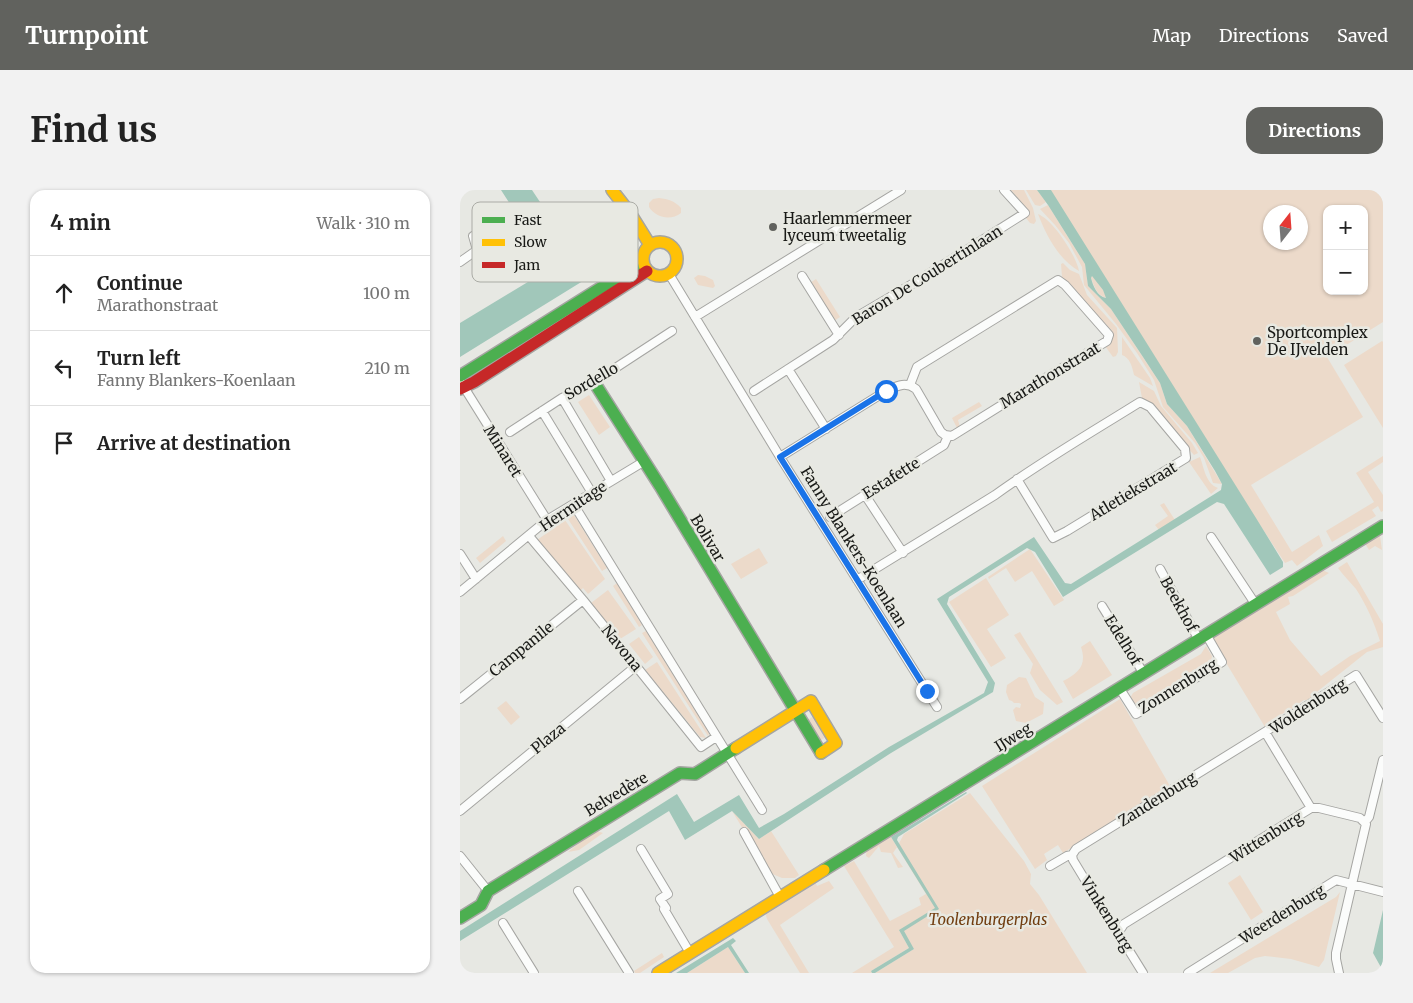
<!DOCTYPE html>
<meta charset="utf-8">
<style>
:root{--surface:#fff;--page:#f2f2f2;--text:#222;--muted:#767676;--line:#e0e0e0;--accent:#61625e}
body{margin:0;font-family:Merriweather,serif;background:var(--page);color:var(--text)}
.controls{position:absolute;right:15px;top:15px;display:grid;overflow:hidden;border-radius:10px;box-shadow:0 1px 4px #0004}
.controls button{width:45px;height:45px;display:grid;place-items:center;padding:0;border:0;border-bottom:1px solid var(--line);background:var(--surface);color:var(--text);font:25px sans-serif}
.compass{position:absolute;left:803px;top:15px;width:45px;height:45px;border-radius:50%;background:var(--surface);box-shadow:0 1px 4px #0004;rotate:17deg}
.stop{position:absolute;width:15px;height:15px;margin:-11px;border:4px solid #1a73e8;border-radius:50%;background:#fff}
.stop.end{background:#1a73e8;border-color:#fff;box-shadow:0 1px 5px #0008}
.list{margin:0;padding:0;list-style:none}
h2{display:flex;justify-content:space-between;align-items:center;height:65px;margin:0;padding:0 20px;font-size:21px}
h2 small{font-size:16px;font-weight:400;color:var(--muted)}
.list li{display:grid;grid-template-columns:32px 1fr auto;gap:15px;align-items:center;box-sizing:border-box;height:75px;padding:0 20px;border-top:1px solid var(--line)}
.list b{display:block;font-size:19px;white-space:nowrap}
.list p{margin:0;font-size:16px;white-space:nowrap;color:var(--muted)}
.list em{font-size:16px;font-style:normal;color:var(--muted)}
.icon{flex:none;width:28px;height:28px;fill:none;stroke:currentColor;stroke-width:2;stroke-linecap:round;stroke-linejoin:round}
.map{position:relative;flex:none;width:923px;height:783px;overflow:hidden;border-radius:15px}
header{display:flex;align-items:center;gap:30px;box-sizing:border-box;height:70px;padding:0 25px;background:var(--accent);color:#fff}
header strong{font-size:24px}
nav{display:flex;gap:28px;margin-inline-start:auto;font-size:18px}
.intro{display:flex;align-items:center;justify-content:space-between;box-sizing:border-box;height:120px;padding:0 30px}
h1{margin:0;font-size:35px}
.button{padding:12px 22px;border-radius:15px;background:var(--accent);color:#fff;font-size:18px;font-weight:700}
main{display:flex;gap:30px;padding:0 30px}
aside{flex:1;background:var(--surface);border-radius:15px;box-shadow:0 1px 4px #0004}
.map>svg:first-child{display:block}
</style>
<header>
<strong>Turnpoint</strong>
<nav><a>Map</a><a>Directions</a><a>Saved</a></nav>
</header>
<div class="intro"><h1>Find us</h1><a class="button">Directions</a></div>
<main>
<aside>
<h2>4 min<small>Walk · 310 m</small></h2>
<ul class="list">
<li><svg class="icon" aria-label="ahead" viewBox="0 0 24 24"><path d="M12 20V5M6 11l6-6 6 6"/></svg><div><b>Continue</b><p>Marathonstraat</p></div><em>100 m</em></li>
<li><svg class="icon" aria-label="left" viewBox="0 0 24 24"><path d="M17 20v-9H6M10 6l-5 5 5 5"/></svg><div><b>Turn left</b><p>Fanny Blankers-Koenlaan</p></div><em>210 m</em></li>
<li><svg class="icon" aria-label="arrive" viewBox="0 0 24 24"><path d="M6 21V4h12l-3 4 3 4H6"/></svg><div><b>Arrive at destination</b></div></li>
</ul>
</aside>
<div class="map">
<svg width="923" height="783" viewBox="0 0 923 783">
<rect width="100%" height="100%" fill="#e7e8e3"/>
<path fill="#ecdaca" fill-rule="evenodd" d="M551,0H564L573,18L576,31L574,34L570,33L566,28L568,20Z
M566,0H577L586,12L580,16L575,15Z
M588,0H923V132L867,167L903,227L791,295L832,362L859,345L863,356L837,376L832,370L825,373L716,207ZM867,19H904V101H867ZM811,22H841V52H811Z
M199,8C208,9 215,11 221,18V23C211,31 196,28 189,17V13L193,9Z
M588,15L625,74L628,96L651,119L700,193L707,214L727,236L762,294L753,293L744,268L735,253L703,217L694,190L677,163L656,134L624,95L622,77L609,53L595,35L580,19Z
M578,24C593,30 616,65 619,81C599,70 586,45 578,24Z
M603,73L610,80L619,84L627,105L657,138L658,162L656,166L653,167L645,156C651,151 654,149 652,141L602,87L601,74Z
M238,85L245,86L253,90L255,96L253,98L238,95L234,88Z
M632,85L643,100L647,108C637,106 634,96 631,88Z
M356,89L380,127L374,131L350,93Z
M662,147L690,188L693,196L674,185C672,176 670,168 662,165Z
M922,151L923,152V238L884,175Z
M679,192L694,201L701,216L732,253L738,263L734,265L682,208Z
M129,205L150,237L139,245L118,212Z
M519,212L522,216L498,230L500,237L497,238L492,228Z
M923,266V272L908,282L923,305V321L921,322L918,316L912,320L916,326L872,352L866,341L914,312L896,283Z
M740,267C744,278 746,294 758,298L751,304L729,272Z
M704,313L715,330L699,340L695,335L708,326L700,315Z
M114,325L147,378L142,381L108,329Z
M105,330L145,389L128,404L123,398L120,401L77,350Z
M923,338V344L920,346L922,360L915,356L909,360L903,350Z
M43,346L46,351L20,373L16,368Z
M299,358L308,373L281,389L271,374Z
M570,359L604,410L594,416L572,381L555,392L546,378L529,389L528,387Z
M887,372L923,434V457L907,462L853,505L849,511L844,510L834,517V520L829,523L827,521L814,529V532L805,537L754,453V444L860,379L869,383L833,406L828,407L830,414L816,422L830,450L861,486L890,466L920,451C914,432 907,416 896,399C890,392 883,385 878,378Z
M526,388L549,425L527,439L546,468L531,477L489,412Z
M157,393L182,435L179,437L153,396Z
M148,400L176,439L160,449L131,413Z
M186,441L249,543L248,546L182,443Z
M560,442L603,512L597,515L580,500L570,483L573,474L554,445Z
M179,447L193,467L185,474L169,454Z
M630,451L652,485L613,509L603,491C619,483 627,475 621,457Z
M746,456L752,466L751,472L685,513L677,516L670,508L673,503L741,464Z
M197,472L246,548L240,547L185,480Z
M559,487L566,488L575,507L584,513L583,524L566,533L556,531L553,520L556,517L560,518L561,514L559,513H554L552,511L549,510L546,502L547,495Z
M660,509L710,596L603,663L598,655L584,664L587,670L575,679L522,596Z
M46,511L60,527L51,535L37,518Z
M355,525L367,546L357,553L345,532Z
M510,603L564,671L571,684L570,694L579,705L627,783H415L454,759L439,740L449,758L411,781L412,783H392L434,757L384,676L394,671L430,731L461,715L459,708L466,704L437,657L433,663L443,677L438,678L431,663L421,662L419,656L409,668L406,666L407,658L438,639L440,641L431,647L437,657L444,644Z
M272,621L299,649L311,641L339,685L335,688H322L310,683Z
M134,640L143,643L119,660L108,662Z
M780,685L803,722L791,730L768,693Z
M354,689L357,696L369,691L374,698L320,735L349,783H340L307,729L305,722Z
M880,702L864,770L859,777L831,769L805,766L795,768L768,783H750L876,707Z
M268,757L285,783H227Z
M202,763L204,767L180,783H175L174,781Z"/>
<path fill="#a1c7ba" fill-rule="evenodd" d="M41,0H72L102,45L116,36L134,63L157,52L165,65L0,167V133L91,78Z
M577,0H591L796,328L823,372V377L810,385L764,314L757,312L603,407L575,362L567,358L489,407L487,414L535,493L533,502L431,563L299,649L272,621L225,650L209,621L0,751V741L217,604L234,632L279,605L299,638L324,624L429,557L524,503L528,492L477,409L574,347L605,393L611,394L761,300L762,294L755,281L727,236L707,214L700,193L683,167L651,119L628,96L625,74L588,15ZM632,86L643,100L646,108C637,106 633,96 631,88Z
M506,602L507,603L438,647L437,650L479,719L444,741L454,759L415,783H412L411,781L449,758L439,740L475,718L431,647Z
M923,720V781L913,763Z
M273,748L276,751L271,755L289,783H285L268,757L227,783H216Z"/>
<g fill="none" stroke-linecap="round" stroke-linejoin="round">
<defs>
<path id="street" d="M0,72L17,60L29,54L25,40L13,46L17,60
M209,84L320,267L477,517
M342,86L379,145
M235,127L441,0
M328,179L366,239
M2,194L87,330
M294,201L373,150L396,127L459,90L565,23L544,0
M102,208L151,291
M82,221L132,303
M50,242L102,208L134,192L212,141
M320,267L426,201C437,196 445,191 456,199L481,242L485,245L492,246L577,193L647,151L649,145L605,95L598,90L457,177L450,195
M405,305L443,363
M114,315L302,620
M370,327L484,255L488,246
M69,346L123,410L241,557L256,547
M751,347L796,415
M0,364L16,389
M700,379L739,450
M397,390L535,305C582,271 632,242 680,212L690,217L725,259L726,268L607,341L593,348L557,289
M0,402L87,330L183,272
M642,416L684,484
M660,499L676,524L762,472L747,446
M0,509L123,410
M851,618L805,542L896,485L923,528
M0,621L176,476
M905,632L909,627L923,570
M284,642L320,707
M181,659L208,704L200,709L206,718L204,719L230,763
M612,665L613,670L653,736L660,740V746L683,783
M0,666L28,701
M590,676L607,666L612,665L616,659L805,542
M118,701L169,783
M43,733L74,783
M660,740L664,734L851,618H859L900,628L906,634L876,763V769L879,783
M728,783L876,690L923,702"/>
<path id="fast" d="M0,186L182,72
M134,192L200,296L361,563
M364,680L923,336
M0,728L21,715L28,701L220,583L235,584L276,558"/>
<path id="slow" d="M152,0L170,23L190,55
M183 69a17 17 0 1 1 34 0a17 17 0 1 1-34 0Z
M276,558L351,511L376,553L361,563
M198,783L364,680"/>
<path id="jam" d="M0,199L14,192L187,81"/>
</defs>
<use href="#street" stroke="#a5a5a2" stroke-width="10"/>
<use href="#fast" stroke="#a5a5a2" stroke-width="14"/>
<use href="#slow" stroke="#a5a5a2" stroke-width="14"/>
<use href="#jam" stroke="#a5a5a2" stroke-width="14"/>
<use href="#street" stroke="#fbfcfb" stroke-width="8"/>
<use href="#fast" stroke="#4caf50" stroke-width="11"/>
<use href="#slow" stroke="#ffc107" stroke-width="11"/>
<use href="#jam" stroke="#c62828" stroke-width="11"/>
</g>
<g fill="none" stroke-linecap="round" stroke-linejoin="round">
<path stroke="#1a73e8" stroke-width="6" d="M426,201L320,267L467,501"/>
</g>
<g fill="#61625e" stroke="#e8e9e2" stroke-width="2">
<circle cx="313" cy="37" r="5"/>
<circle cx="797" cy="151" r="5"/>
</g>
<g text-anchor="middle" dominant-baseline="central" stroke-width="5" stroke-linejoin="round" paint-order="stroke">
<g font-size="15" fill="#191a17" stroke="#e8e9e2" text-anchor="start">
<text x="323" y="28">Haarlemmermeer<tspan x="323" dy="17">lyceum tweetalig</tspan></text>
<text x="807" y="142">Sportcomplex<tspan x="807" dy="17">De IJvelden</tspan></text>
</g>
<g font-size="15" fill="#191a17" stroke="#e8e9e2">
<text transform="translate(467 85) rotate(-32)">Baron De Coubertinlaan</text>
<text transform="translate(590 185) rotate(-31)">Marathonstraat</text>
<text transform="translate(131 191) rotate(-30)">Sordello</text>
<text transform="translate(43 261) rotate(58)">Minaret</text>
<text transform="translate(431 288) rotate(-32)">Estafette</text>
<text transform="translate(673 301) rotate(-31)">Atletiekstraat</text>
<text transform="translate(113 316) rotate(-34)">Hermitage</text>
<text transform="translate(248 348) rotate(59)">Bolivar</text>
<text transform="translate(394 357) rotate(58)">Fanny Blankers-Koenlaan</text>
<text transform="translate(719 414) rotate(61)">Beekhof</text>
<text transform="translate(663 450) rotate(58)">Edelhof</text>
<text transform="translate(162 458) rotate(51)">Navona</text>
<text transform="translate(61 459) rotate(-39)">Campanile</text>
<text transform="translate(718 496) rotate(-32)">Zonnenburg</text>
<text transform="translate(848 516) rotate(-33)">Woldenburg</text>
<text transform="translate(553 547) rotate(-32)">IJweg</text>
<text transform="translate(88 548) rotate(-39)">Plaza</text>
<text transform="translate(156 604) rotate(-31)">Belvedère</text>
<text transform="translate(697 609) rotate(-32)">Zandenburg</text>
<text transform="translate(806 647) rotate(-32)">Wittenburg</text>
<text transform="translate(647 724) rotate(58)">Vinkenburg</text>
<text transform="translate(822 724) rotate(-32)">Weerdenburg</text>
</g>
<g font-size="15" font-style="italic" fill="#713d0f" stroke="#e8e9e2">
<text x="528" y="729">Toolenburgerplas</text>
</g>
</g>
<rect x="12" y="12" width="166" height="80" rx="8" fill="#e8e9e2" stroke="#aaaba5" stroke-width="1"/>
<rect x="22" y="27" width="23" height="6" fill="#4caf50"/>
<rect x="22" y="49" width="23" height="7" fill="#ffc107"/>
<rect x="22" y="72" width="23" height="6" fill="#c62828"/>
<g font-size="14" fill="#191a17">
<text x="54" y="35">Fast</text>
<text x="54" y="57">Slow</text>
<text x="54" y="80">Jam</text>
</g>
</svg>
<div class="controls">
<button>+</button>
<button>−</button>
</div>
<svg class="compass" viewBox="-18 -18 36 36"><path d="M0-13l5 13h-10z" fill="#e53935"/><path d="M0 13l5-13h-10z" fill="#767676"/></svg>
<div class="stop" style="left:426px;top:201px"></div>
<div class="stop end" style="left:467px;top:501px"></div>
</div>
</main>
